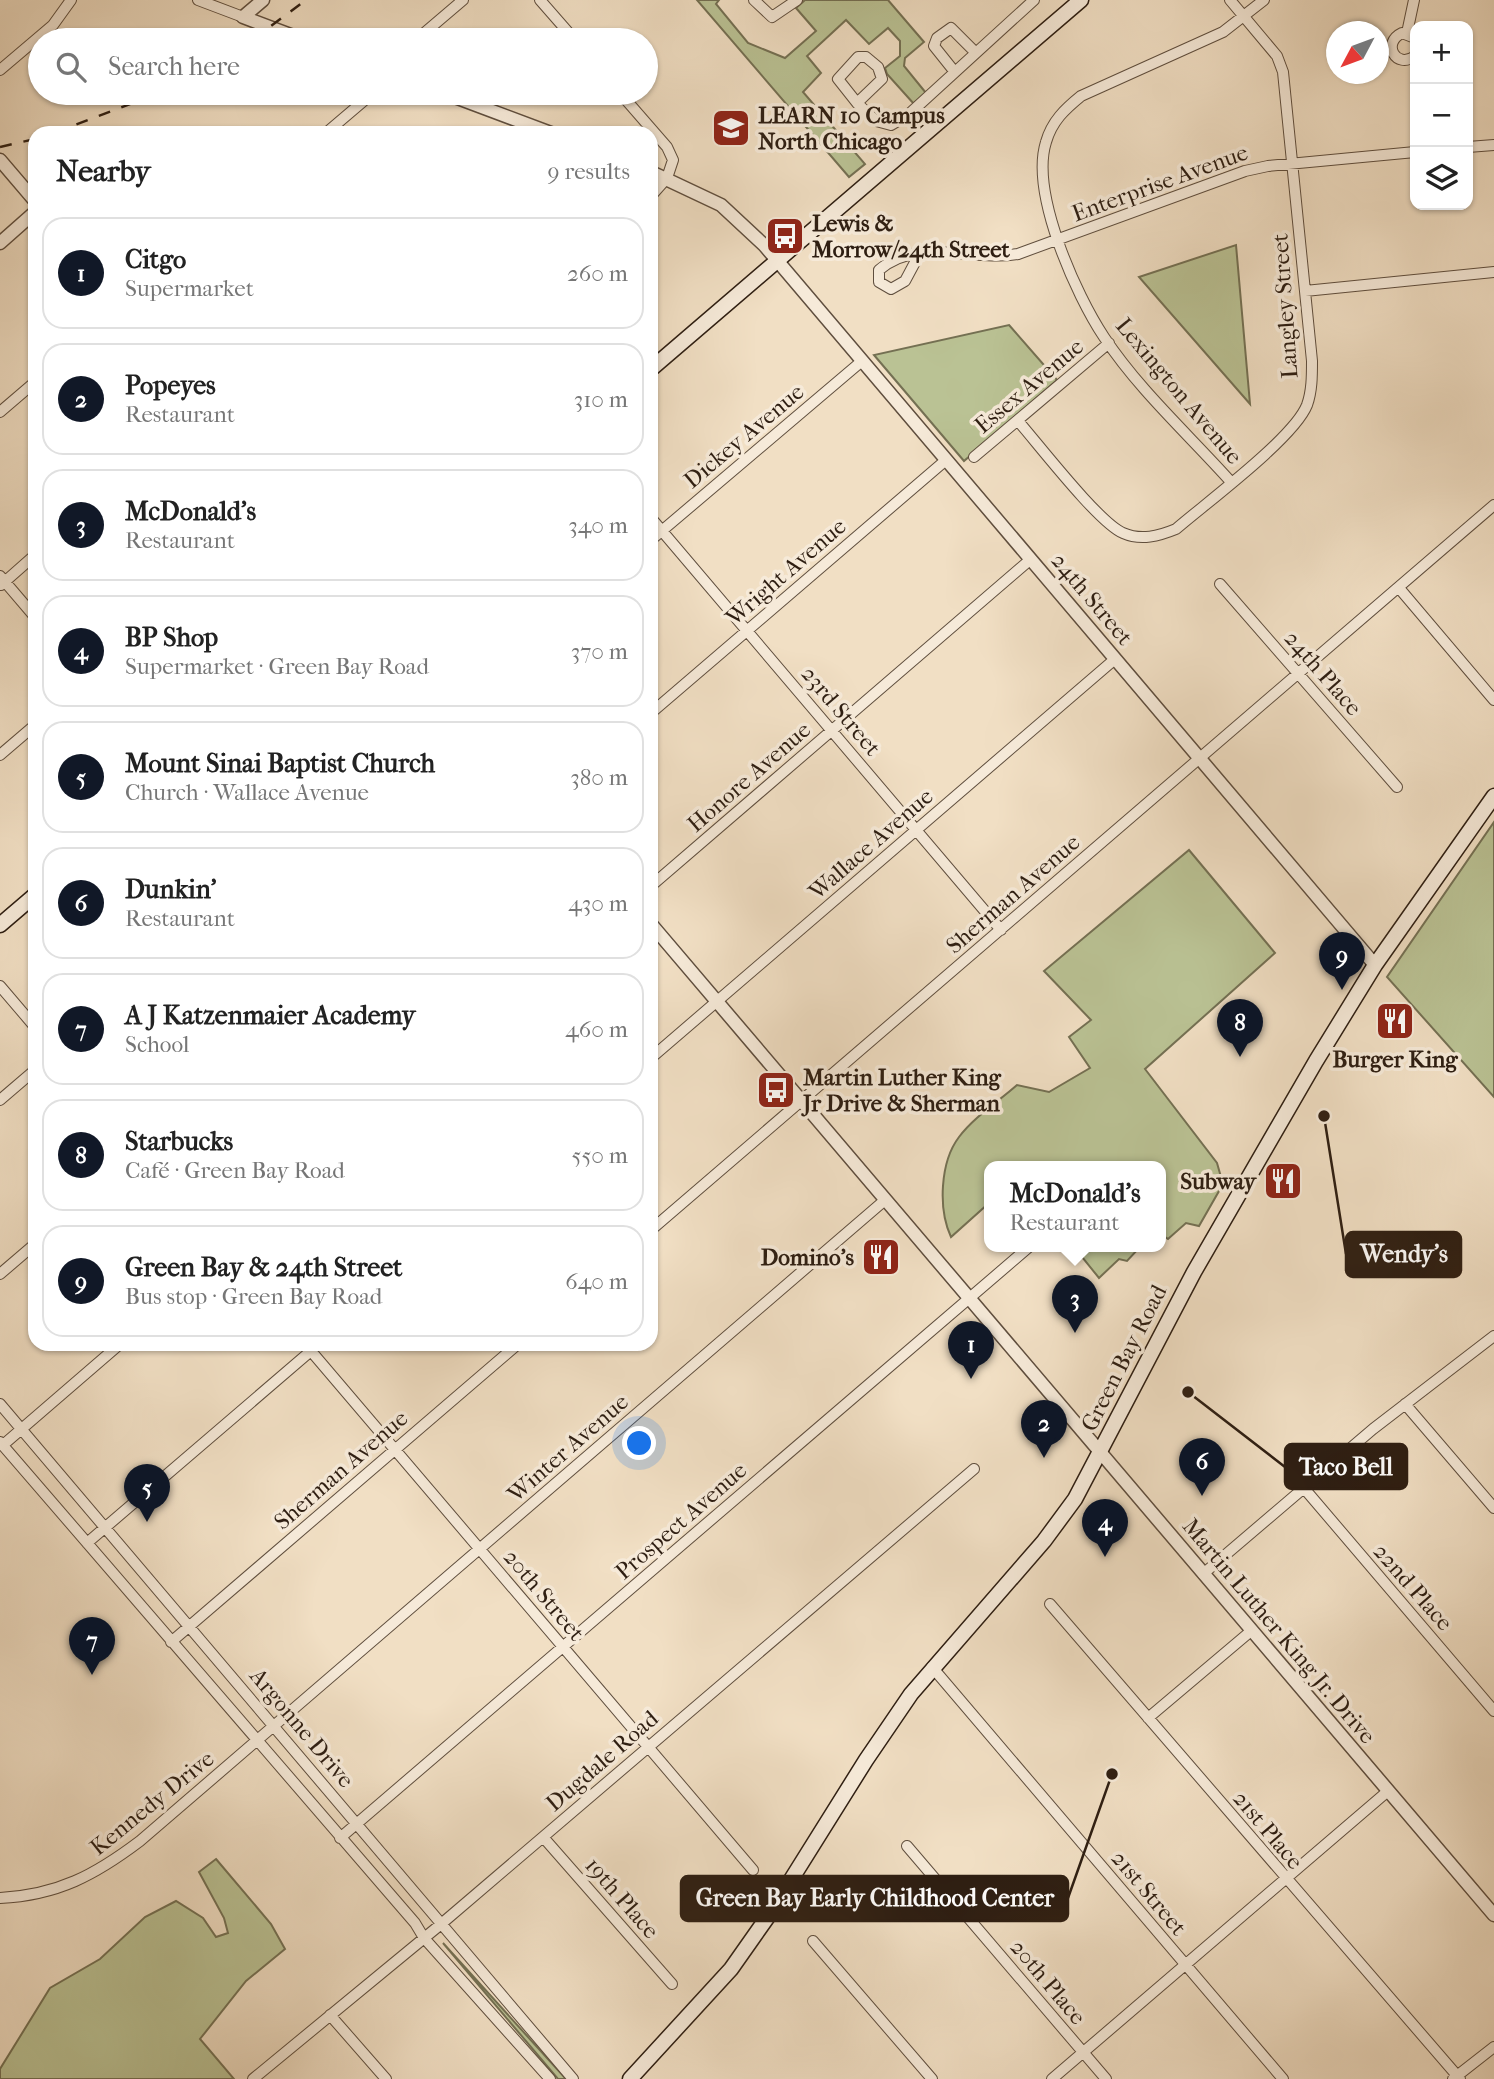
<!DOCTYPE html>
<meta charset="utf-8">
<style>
:root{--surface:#fff;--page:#f2f2f2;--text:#222;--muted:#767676;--line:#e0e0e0;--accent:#111827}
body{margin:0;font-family:"IM FELL French Canon",serif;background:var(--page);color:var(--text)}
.controls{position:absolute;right:21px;top:21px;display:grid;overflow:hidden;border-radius:14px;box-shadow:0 2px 5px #0004}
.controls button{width:63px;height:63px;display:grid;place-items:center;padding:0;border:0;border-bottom:2px solid var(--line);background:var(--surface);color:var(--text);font:35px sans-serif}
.compass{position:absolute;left:1326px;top:21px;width:63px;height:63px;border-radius:50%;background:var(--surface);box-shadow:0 2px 5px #0004;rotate:229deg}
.you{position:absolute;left:640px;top:1444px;width:24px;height:24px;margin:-18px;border:5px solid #fff;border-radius:50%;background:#1a73e8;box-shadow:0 0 0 10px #1a73e833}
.badge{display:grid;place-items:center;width:46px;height:46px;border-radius:50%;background:var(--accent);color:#fff;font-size:23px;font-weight:700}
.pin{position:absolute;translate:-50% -58px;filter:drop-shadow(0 2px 4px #0008)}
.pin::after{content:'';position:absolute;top:37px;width:24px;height:21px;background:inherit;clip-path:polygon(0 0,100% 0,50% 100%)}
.popup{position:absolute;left:984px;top:1161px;width:182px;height:91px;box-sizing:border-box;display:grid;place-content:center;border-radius:14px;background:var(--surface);filter:drop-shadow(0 2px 5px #0005);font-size:23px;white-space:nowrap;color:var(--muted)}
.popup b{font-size:26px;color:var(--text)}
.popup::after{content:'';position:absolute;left:50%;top:100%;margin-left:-14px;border:14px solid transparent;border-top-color:var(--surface)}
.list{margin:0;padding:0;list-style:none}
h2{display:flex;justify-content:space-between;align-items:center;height:91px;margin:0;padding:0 28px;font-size:30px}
h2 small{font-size:23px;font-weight:400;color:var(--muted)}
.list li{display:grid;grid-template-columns:46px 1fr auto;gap:21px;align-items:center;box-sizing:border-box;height:112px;margin:0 14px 14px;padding:0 14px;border:2px solid var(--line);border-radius:21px}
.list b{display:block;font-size:26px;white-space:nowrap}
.list p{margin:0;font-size:23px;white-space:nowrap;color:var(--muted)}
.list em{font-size:23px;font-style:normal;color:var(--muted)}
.icon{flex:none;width:38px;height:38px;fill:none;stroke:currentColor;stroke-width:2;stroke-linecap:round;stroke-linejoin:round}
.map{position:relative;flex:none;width:1494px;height:2079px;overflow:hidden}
.search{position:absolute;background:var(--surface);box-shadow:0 2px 5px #0004;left:28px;top:28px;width:630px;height:77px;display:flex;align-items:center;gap:18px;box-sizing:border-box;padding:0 24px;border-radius:38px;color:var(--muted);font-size:26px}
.panel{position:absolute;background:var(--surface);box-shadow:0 2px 5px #0004;left:28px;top:126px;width:630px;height:1225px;border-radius:21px}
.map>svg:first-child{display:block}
</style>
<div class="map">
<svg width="1494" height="2079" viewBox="0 0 1494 2079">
<rect width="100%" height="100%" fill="#f1dfc4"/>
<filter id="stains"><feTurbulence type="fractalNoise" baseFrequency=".00286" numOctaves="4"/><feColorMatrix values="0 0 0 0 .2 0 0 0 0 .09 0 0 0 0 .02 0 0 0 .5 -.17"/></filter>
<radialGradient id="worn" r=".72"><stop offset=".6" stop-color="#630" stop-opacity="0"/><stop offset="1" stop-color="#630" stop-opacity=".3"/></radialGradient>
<path fill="#bac294" stroke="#747053" stroke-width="2" d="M697,0H719L716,4L748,43L785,58L816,31L796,8L805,0H888L924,42L905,58L904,66L926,93L914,104L887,74L885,68L900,56V41L888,28L869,44L846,20L807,56L821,73L803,92L865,164L849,177Z
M1236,245L1250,404L1139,277Z
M1009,325L1057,380L964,461L874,355Z
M1494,822V1097L1387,977Z
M1189,850L1275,953L1145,1069L1217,1163L1223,1184L1199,1226L1186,1223L1168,1239L1161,1234V1167H989V1203L951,1237C938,1209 940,1162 959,1137C974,1117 999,1101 1017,1085L1049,1092L1090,1068L1069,1037L1091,1020L1044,971Z
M1074,1247H1140L1127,1261L1119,1259L1099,1278Z
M216,1859L271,1924L285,1949L246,1981L200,2039L234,2079H0V2069L50,1988L100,1959L145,1917L176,1901L203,1918L216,1937L228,1933L224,1918L199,1872Z
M443,1943L566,2079H558Z"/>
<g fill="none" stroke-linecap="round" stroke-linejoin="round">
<defs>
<path id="minor" d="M198,0L243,17
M540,0L575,40
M754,0L772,17L797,0
M1407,33L1414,0
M1415,38L1402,33C1381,43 1396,70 1415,56
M416,40L463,0
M0,70L53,25L71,0
M954,71L934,46L937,38L951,28L975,52
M620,93L667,147L673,160L667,178L651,196
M857,103L838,79L858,57H866L878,67L882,79L857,103L876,121L891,125L908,115L1034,0
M326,133L373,93
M1468,147L1494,145
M920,253L905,281L891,289L879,282V270C918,236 972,262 1018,254L1245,171L1268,166L1415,152
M1305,291L1494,272
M0,412L35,382
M1018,421C1039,445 1099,523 1123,533C1141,541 1159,536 1176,529C1206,503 1294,438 1307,405C1312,391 1312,376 1312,361L1283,72L1277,56L1230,0
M974,457L1109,343
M1231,482C1189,435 1139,390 1104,337C1076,295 1030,193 1046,142C1052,121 1065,109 1081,96L1223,32L1264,0
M651,518L1001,930
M651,540L862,361
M0,576L35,617
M1220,584L1397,787
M1,585L35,555
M1399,588L1494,700
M651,713L946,460
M0,755L35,725
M651,886L1031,559
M0,986L35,1027
M651,1058L1115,659
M0,1100L35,1070
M651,1230L1494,505
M0,1274L35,1244
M305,1344L753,1870
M0,1404L573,2079
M1405,1404L1494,1508
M0,1442L415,1923L424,1938L550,2079
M3,1445L120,1344
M1303,1487L1494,1711
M87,1543L319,1344
M1203,1574L1373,1429L1494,1336
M1050,1604L1460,2079
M171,1642L518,1344
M932,1667L1283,2079
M1148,1718L1251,1631
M543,1837L672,1984
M340,1838L1029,1247
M907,1846L1106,2079
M0,1898C58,1895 95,1875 140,1841L885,1200
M813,1941L932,2079
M330,2015L386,2079
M253,2079L440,1925L974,1469
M1052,2079L1388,1791
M1453,2079L1494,2047"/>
<path id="tertiary" d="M263,0L243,17L304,40
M444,93L551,133
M0,160L35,201
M651,172L721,205L764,245L1375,965
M0,243L35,212
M651,924L1494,1915"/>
<path id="secondary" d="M651,369L1081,0
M0,925L35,895
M630,2079L731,1969L769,1915L866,1760L911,1694L1044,1541L1075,1499L1194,1272L1316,1061L1375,965L1494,796"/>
</defs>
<use href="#minor" stroke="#5f4e3e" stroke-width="12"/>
<use href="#tertiary" stroke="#5f4e3e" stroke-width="15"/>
<use href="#secondary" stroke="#2e1e12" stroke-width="17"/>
<use href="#minor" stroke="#f6ead9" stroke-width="10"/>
<use href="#tertiary" stroke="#f6ead9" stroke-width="12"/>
<use href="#secondary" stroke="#f6ead9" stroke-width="14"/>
<path stroke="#2e1e12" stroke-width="2.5" stroke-dasharray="12 12" stroke-linecap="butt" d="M252,40L306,0
M54,133L159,93
M0,147L35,139"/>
</g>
<defs>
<symbol id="school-square" viewBox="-11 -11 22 22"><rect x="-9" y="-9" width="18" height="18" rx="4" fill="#8f2418" stroke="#f6ead9"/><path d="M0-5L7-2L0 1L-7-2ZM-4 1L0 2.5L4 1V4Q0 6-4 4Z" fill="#fff"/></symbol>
<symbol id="bus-square" viewBox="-11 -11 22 22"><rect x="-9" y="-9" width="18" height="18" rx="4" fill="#8f2418" stroke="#f6ead9"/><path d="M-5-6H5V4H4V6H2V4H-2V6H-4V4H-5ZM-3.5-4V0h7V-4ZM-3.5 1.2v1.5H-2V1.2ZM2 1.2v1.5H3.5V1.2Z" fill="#fff"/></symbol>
<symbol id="restaurant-square" viewBox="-11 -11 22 22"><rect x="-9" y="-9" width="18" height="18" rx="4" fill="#8f2418" stroke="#f6ead9"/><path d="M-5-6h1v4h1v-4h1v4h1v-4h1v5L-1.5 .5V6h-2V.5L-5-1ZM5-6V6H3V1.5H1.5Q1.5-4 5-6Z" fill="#fff"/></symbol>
</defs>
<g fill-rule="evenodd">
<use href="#school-square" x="709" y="106" width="44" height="44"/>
<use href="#bus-square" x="763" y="214" width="44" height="44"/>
<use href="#restaurant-square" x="1373" y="999" width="44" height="44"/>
<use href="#bus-square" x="754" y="1068" width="44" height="44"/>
<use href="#restaurant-square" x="1261" y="1159" width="44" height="44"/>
<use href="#restaurant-square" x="859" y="1235" width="44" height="44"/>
</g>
<g text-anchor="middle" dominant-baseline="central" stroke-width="7" stroke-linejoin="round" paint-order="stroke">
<g font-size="23" font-weight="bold" fill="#2e1e12" stroke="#f6ead9" text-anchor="start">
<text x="758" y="115">LEARN 10 Campus<tspan x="758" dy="26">North Chicago</tspan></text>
<text x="812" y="223">Lewis &amp;<tspan x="812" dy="26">Morrow/24th Street</tspan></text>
<text x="1395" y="1059" text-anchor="middle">Burger King</text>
<text x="803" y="1077">Martin Luther King<tspan x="803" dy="26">Jr Drive &amp; Sherman</tspan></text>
<text x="1256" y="1181" text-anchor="end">Subway</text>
<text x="854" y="1257" text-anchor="end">Domino's</text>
</g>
<g font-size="23" fill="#2e1e12" stroke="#f6ead9">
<text transform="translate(1160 183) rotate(-20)">Enterprise Avenue</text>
<text transform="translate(1285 306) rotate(-94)">Langley Street</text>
<text transform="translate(1029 386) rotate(-40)">Essex Avenue</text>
<text transform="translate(1179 391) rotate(50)">Lexington Avenue</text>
<text transform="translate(744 436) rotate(-40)">Dickey Avenue</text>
<text transform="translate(786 572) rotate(-41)">Wright Avenue</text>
<text transform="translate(1092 599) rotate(50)">24th Street</text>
<text transform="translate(1323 673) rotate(49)">24th Place</text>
<text transform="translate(841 711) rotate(50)">23rd Street</text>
<text transform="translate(749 777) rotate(-41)">Honore Avenue</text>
<text transform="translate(871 844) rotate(-41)">Wallace Avenue</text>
<text transform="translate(1013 894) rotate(-41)">Sherman Avenue</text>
<text transform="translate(1124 1358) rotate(-63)">Green Bay Road</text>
<text transform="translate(568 1448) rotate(-41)">Winter Avenue</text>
<text transform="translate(341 1470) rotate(-41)">Sherman Avenue</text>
<text transform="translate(681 1521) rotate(-41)">Prospect Avenue</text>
<text transform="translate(1413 1587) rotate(49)">22nd Place</text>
<text transform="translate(544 1595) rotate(50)">20th Street</text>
<text transform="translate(1279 1631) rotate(50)">Martin Luther King Jr. Drive</text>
<text transform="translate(302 1728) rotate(50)">Argonne Drive</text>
<text transform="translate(602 1761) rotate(-41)">Dugdale Road</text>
<text transform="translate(152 1803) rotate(-39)">Kennedy Drive</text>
<text transform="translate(1268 1830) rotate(50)">21st Place</text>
<text transform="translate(1149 1893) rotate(50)">21st Street</text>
<text transform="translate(622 1898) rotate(49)">19th Place</text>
<text transform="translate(1048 1982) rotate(50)">20th Place</text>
</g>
</g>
<path fill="none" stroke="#2e1e12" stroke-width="2.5" d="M1324 1116L1346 1254M1188 1392L1285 1467M1112 1774L1068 1898"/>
<g fill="#2e1e12" stroke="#f6ead9" stroke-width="2.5">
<circle cx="1324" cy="1116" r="7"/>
<circle cx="1188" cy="1392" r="7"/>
<circle cx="1112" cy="1774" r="7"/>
</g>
<g fill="#2e1e12" stroke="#2e1e12" stroke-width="2.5">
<rect x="1346" y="1232" width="115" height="45" rx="7"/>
<rect x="1285" y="1444" width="122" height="45" rx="7"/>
<rect x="681" y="1876" width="387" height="45" rx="7"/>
</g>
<g font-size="24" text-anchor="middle" font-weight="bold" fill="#fff">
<text x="1404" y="1262">Wendy's</text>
<text x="1346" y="1475">Taco Bell</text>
<text x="875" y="1906">Green Bay Early Childhood Center</text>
</g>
<rect width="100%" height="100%" filter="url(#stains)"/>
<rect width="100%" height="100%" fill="url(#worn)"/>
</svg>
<div class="controls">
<button>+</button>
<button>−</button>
<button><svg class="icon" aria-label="layers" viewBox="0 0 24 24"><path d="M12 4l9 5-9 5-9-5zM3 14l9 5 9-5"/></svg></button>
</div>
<svg class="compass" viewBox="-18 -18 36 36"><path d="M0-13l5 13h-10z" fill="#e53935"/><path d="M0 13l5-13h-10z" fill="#767676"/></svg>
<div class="you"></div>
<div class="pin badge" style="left:971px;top:1379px">1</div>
<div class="pin badge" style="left:1044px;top:1458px">2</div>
<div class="pin badge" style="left:1075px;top:1333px">3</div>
<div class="popup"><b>McDonald's</b>Restaurant</div>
<div class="pin badge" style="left:1105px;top:1557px">4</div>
<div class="pin badge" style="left:147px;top:1522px">5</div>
<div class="pin badge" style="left:1202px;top:1496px">6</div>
<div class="pin badge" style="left:92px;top:1675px">7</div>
<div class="pin badge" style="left:1240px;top:1057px">8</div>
<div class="pin badge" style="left:1342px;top:990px">9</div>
<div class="search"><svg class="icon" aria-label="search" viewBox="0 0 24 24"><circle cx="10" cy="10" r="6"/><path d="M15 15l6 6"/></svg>Search here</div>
<section class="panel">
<h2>Nearby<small>9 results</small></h2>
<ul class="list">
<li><span class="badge">1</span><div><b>Citgo</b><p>Supermarket</p></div><em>260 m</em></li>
<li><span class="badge">2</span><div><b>Popeyes</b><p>Restaurant</p></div><em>310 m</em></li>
<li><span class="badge">3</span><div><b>McDonald's</b><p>Restaurant</p></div><em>340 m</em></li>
<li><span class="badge">4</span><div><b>BP Shop</b><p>Supermarket · Green Bay Road</p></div><em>370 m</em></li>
<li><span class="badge">5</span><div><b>Mount Sinai Baptist Church</b><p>Church · Wallace Avenue</p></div><em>380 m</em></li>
<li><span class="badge">6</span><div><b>Dunkin'</b><p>Restaurant</p></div><em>430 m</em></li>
<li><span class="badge">7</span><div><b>A J Katzenmaier Academy</b><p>School</p></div><em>460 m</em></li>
<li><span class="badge">8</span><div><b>Starbucks</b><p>Café · Green Bay Road</p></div><em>550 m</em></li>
<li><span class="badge">9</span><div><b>Green Bay &amp; 24th Street</b><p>Bus stop · Green Bay Road</p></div><em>640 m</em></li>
</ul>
</section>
</div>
